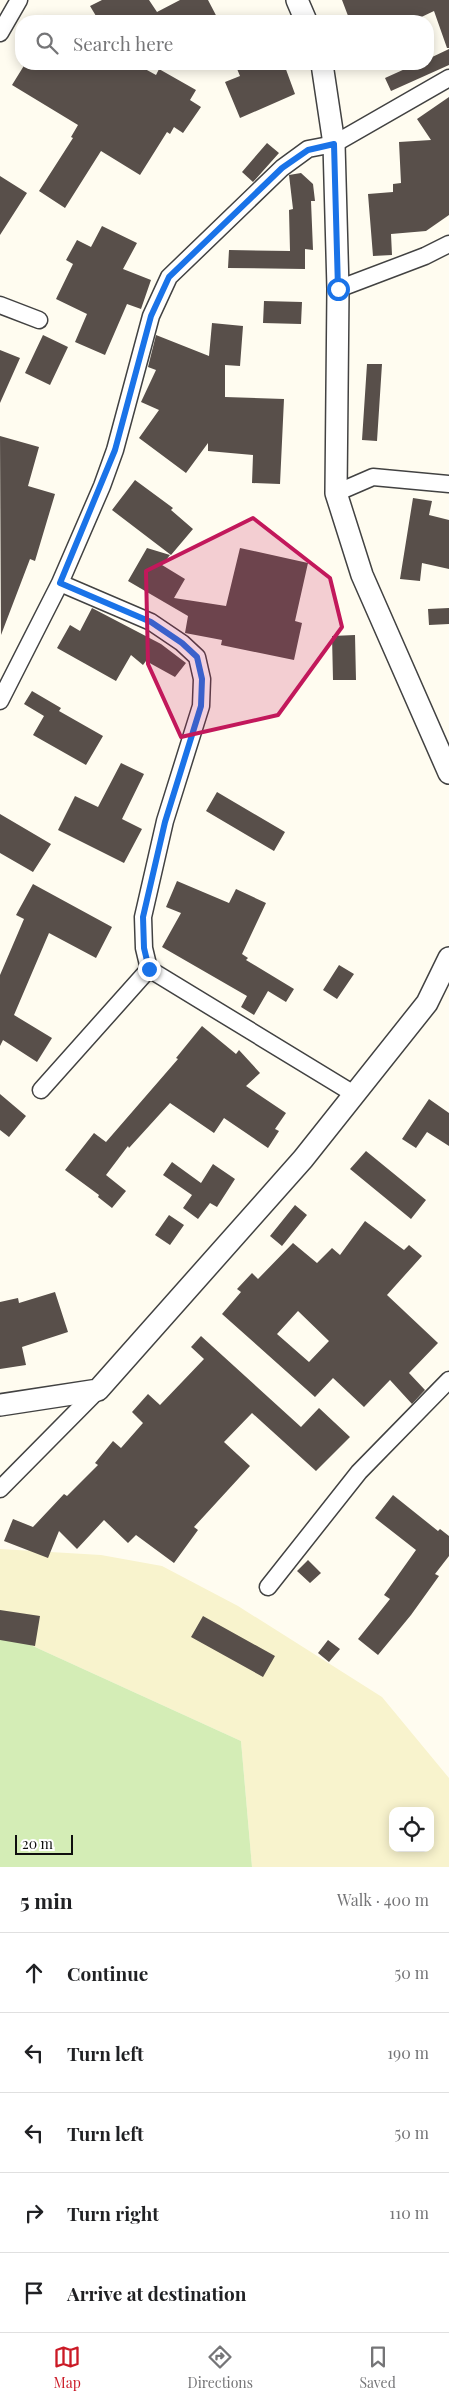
<!DOCTYPE html>
<meta charset="utf-8">
<style>
:root{--surface:#fff;--page:#f6f6f6;--text:#202124;--muted:#757577;--line:#e0e0e0;--accent:#cb1a26}
body{margin:0;font-family:"Playfair Display",serif;background:var(--page);color:var(--text)}
.controls{position:absolute;right:15px;bottom:15px;display:grid;overflow:hidden;border-radius:10px;box-shadow:0 2px 12px #0003}
.controls button{width:45px;height:45px;display:grid;place-items:center;padding:0;border:0;border-bottom:1px solid var(--line);background:var(--surface);color:var(--text);font:25px sans-serif}
.scale{position:absolute;left:15px;bottom:12px;width:58px;box-sizing:border-box;padding-left:5px;border:2px solid #0f0f0f;border-top:0;font-size:14px;line-height:18px;white-space:nowrap;color:#0f0f0f;-webkit-text-stroke:4px #fff;paint-order:stroke}
.stop{position:absolute;width:15px;height:15px;margin:-11px;border:4px solid #1a73e8;border-radius:50%;background:#fff}
.stop.end{background:#1a73e8;border-color:#fff;box-shadow:0 1px 5px #0008}
.list{margin:0;padding:0;list-style:none}
h2{display:flex;justify-content:space-between;align-items:center;height:65px;margin:0;padding:0 20px;font-size:21px}
h2 small{font-size:16px;font-weight:400;color:var(--muted)}
.list li{display:grid;grid-template-columns:32px 1fr auto;gap:15px;align-items:center;box-sizing:border-box;height:80px;padding:0 20px;border-top:1px solid var(--line)}
.list b{display:block;font-size:19px;white-space:nowrap}
.list em{font-size:16px;font-style:normal;color:var(--muted)}
.icon{flex:none;width:28px;height:28px;fill:none;stroke:currentColor;stroke-width:2;stroke-linecap:round;stroke-linejoin:round}
.map{position:relative;flex:none;width:449px;height:1867px;overflow:hidden}
.search{position:absolute;background:var(--surface);box-shadow:0 2px 12px #0003;left:15px;right:15px;top:15px;height:55px;display:flex;align-items:center;gap:12px;box-sizing:border-box;padding:0 18px;border-radius:20px;color:var(--muted);font-size:19px}
.sheet{height:465px;background:var(--surface)}
nav{display:flex;justify-content:space-around;align-items:center;box-sizing:border-box;height:70px;border-top:1px solid var(--line);background:var(--surface);font-size:14px;color:var(--muted)}
nav a{display:grid;justify-items:center;gap:2px}
nav .on{color:var(--accent)}
.map>svg:first-child{display:block}
</style>
<div class="map">
<svg width="449" height="1867" viewBox="0 0 449 1867">
<rect width="100%" height="100%" fill="#fffcf0"/>
<path fill="#f8f3cd" fill-rule="evenodd" d="M0,1549L101,1555L162,1566L238,1606L382,1697L449,1778V1867H252L241,1741L0,1631ZM393,1811H430V1848H393Z"/>
<path fill="#d4edb6" d="M0,1631L241,1741L252,1867H0Z"/>
<path fill="#584f4a" fill-rule="evenodd" d="M102,0H149L157,12L180,0H208L219,21H99L90,6Z
M342,0H449V48H447L434,11L413,21H350Z
M449,49V65L391,91L385,78L416,64H428V59Z
M25,64H136L156,75L159,69L196,90L190,100L201,107L183,133L174,127L170,134L167,132L140,175L101,151L65,208L39,191L73,138L71,137L78,125L12,85Z
M235,64H284L295,94L240,118L225,82L240,76Z
M449,97V215L426,231L391,234L392,255L373,256L368,194L393,192V184L401,183L399,142L431,140L417,119Z
M267,143L279,153L253,182L242,172Z
M301,173L313,184L315,201H311L313,250L305,249V269L228,268L229,250L290,251L289,210L293,209L289,175Z
M0,176L27,193L0,235Z
M102,226L137,243L123,269L151,280L141,309L127,304L105,355L75,342L87,314L56,299L73,264L66,260L77,240L91,247Z
M264,301L302,302L301,324L263,323Z
M212,323L243,326L240,366L225,365V397L284,399L280,484L252,483L253,455L208,451V443L186,473L139,438L159,410L141,402L156,370L148,367L156,335L209,356Z
M43,335L68,347L50,385L25,373Z
M0,350L20,358L0,403Z
M367,364H382L377,441L362,440Z
M0,436L39,447L28,486L55,494L35,561L30,559L1,635Z
M135,480L173,508L171,510L193,529L171,555L112,510Z
M413,498L432,501L429,515L449,520V569L422,563L420,581L400,579Z
M147,548L170,555L162,565L185,579L174,598L226,606L240,548L308,563L295,621L302,623L294,660L221,645L222,640L185,633L188,616L128,581Z
M92,608L161,644L186,663L175,677L146,661L143,665L131,655L116,681L57,648L70,625L80,631Z
M449,608V624L429,625L428,609Z
M355,635L356,680H333L332,636Z
M32,691L61,708L59,711L103,736L86,765L33,735L44,716L24,704Z
M121,763L144,774L122,819L142,829L124,863L58,830L75,796L98,807Z
M217,792L285,832L274,851L206,811Z
M0,814L51,844L33,872L0,853Z
M177,881L229,903L236,889L266,903L242,954L248,958L246,960L294,989L286,1002L268,991L254,1015L241,1007L247,996L162,947L181,913L166,907Z
M33,884L112,927L96,958L49,933L14,1015L52,1038L37,1062L3,1040L0,1046V975L24,919L16,915Z
M339,965L354,974L337,999L323,990Z
M202,1026L236,1054L239,1050L260,1073L246,1086L286,1113L275,1129L279,1131L268,1148L224,1118L214,1133L170,1103L129,1148L128,1146L106,1175L126,1191L112,1208L98,1197L99,1195L65,1170L94,1133L106,1142L178,1059L176,1058Z
M0,1094L26,1116L9,1137L0,1130Z
M429,1099L449,1113V1146L427,1132L416,1148L402,1139Z
M366,1151L426,1200L411,1219L350,1169Z
M172,1162L201,1183L213,1164L235,1179L217,1207L210,1203L198,1219L183,1208L192,1195L163,1175Z
M295,1205L307,1215L282,1246L270,1236Z
M169,1215L184,1225L170,1245L155,1235Z
M365,1221L404,1250L409,1245L422,1256L387,1295L438,1343L409,1373L425,1390L412,1404L390,1380L364,1407L333,1378L315,1397L222,1314L241,1292L237,1289L252,1273L258,1279L293,1243L317,1263L332,1248L340,1255ZM298,1311L329,1341L309,1362L277,1334Z
M55,1292L68,1332L22,1347L26,1365L0,1369V1302L18,1298L19,1303Z
M201,1336L301,1427L319,1408L350,1437L316,1471L252,1413L224,1442L250,1466L194,1527L198,1530L174,1563L136,1535L128,1543L104,1520L77,1549L59,1531L48,1558L4,1541L13,1519L33,1527L64,1494L67,1496L98,1465L95,1463L113,1441L121,1448L143,1423L132,1412L148,1394L160,1405L204,1359L191,1347Z
M393,1495L438,1531L440,1529L449,1536V1556L435,1574L439,1576L411,1615L378,1655L358,1639L390,1599L384,1595L416,1550L375,1518Z
M308,1560L321,1573L310,1583L297,1571Z
M0,1610L40,1616L35,1646L0,1640Z
M203,1616L275,1656L263,1677L191,1637Z
M328,1640L340,1649L329,1662L318,1653Z"/>
<g fill="none" stroke-linecap="round" stroke-linejoin="round">
<defs>
<path id="minor" d="M0,33L19,0
M338,289L425,256L449,244
M0,305L39,320
M336,493L373,477L449,484
M0,701L60,583L102,486L115,450L151,316L169,277L282,168L308,149L334,144L449,78
M149,969L354,1094
M41,1090L149,969L144,948L143,917L165,821L201,706L202,679L197,657L182,643L151,622L60,583
M0,1489L98,1390
M268,1587L359,1472L449,1380"/>
<path id="tertiary" d="M297,0L306,21
M322,64L334,144L338,289L336,493L362,575L449,773
M0,1405L98,1390L303,1159L427,1003L449,958"/>
</defs>
<use href="#minor" stroke="#424242" stroke-width="19"/>
<use href="#tertiary" stroke="#424242" stroke-width="24"/>
<use href="#minor" stroke="#fff" stroke-width="16"/>
<use href="#tertiary" stroke="#fff" stroke-width="21"/>
</g>
<g fill="none" stroke-linecap="round" stroke-linejoin="round">
<path stroke="#1a73e8" stroke-width="6" d="M149,969L144,948L143,917L165,822L201,706L202,679L197,657L182,643L151,622L60,583L115,450L151,316L169,277L282,168L308,150L334,144L338,289"/>
</g>
<path fill="#c2185b" fill-opacity="0.2" stroke="#c2185b" stroke-width="4" stroke-linejoin="round" d="M253,518L330,578L342,627L278,715L181,737L148,664L146,571Z"/>
</svg>
<div class="controls">
<button><svg class="icon" aria-label="locate" viewBox="0 0 24 24"><circle cx="12" cy="12" r="6"/><path d="M12 2v4M12 18v4M2 12h4M18 12h4"/></svg></button>
</div>
<div class="scale">20 m</div>
<div class="stop" style="left:338px;top:289px"></div>
<div class="stop end" style="left:149px;top:969px"></div>
<div class="search"><svg class="icon" aria-label="search" viewBox="0 0 24 24"><circle cx="10" cy="10" r="6"/><path d="M15 15l6 6"/></svg>Search here</div>
</div>
<section class="sheet">
<h2>5 min<small>Walk · 400 m</small></h2>
<ul class="list">
<li><svg class="icon" aria-label="ahead" viewBox="0 0 24 24"><path d="M12 20V5M6 11l6-6 6 6"/></svg><div><b>Continue</b></div><em>50 m</em></li>
<li><svg class="icon" aria-label="left" viewBox="0 0 24 24"><path d="M17 20v-9H6M10 6l-5 5 5 5"/></svg><div><b>Turn left</b></div><em>190 m</em></li>
<li><svg class="icon" aria-label="left" viewBox="0 0 24 24"><path d="M17 20v-9H6M10 6l-5 5 5 5"/></svg><div><b>Turn left</b></div><em>50 m</em></li>
<li><svg class="icon" aria-label="right" viewBox="0 0 24 24"><path d="M7 20v-9h11M14 6l5 5-5 5"/></svg><div><b>Turn right</b></div><em>110 m</em></li>
<li><svg class="icon" aria-label="arrive" viewBox="0 0 24 24"><path d="M6 21V4h12l-3 4 3 4H6"/></svg><div><b>Arrive at destination</b></div></li>
</ul>
</section>
<nav>
<a class="on"><svg class="icon" aria-label="map" viewBox="0 0 24 24"><path d="M3 6l6-2 6 2 6-2v14l-6 2-6-2-6 2zM9 4v14M15 6v14"/></svg>Map</a>
<a><svg class="icon" aria-label="directions" viewBox="0 0 24 24"><path d="M12 3l9 9-9 9-9-9zM9 14v-3h6M13 9l2 2-2 2"/></svg>Directions</a>
<a><svg class="icon" aria-label="saved" viewBox="0 0 24 24"><path d="M7 4h10v16l-5-4-5 4z"/></svg>Saved</a>
</nav>
